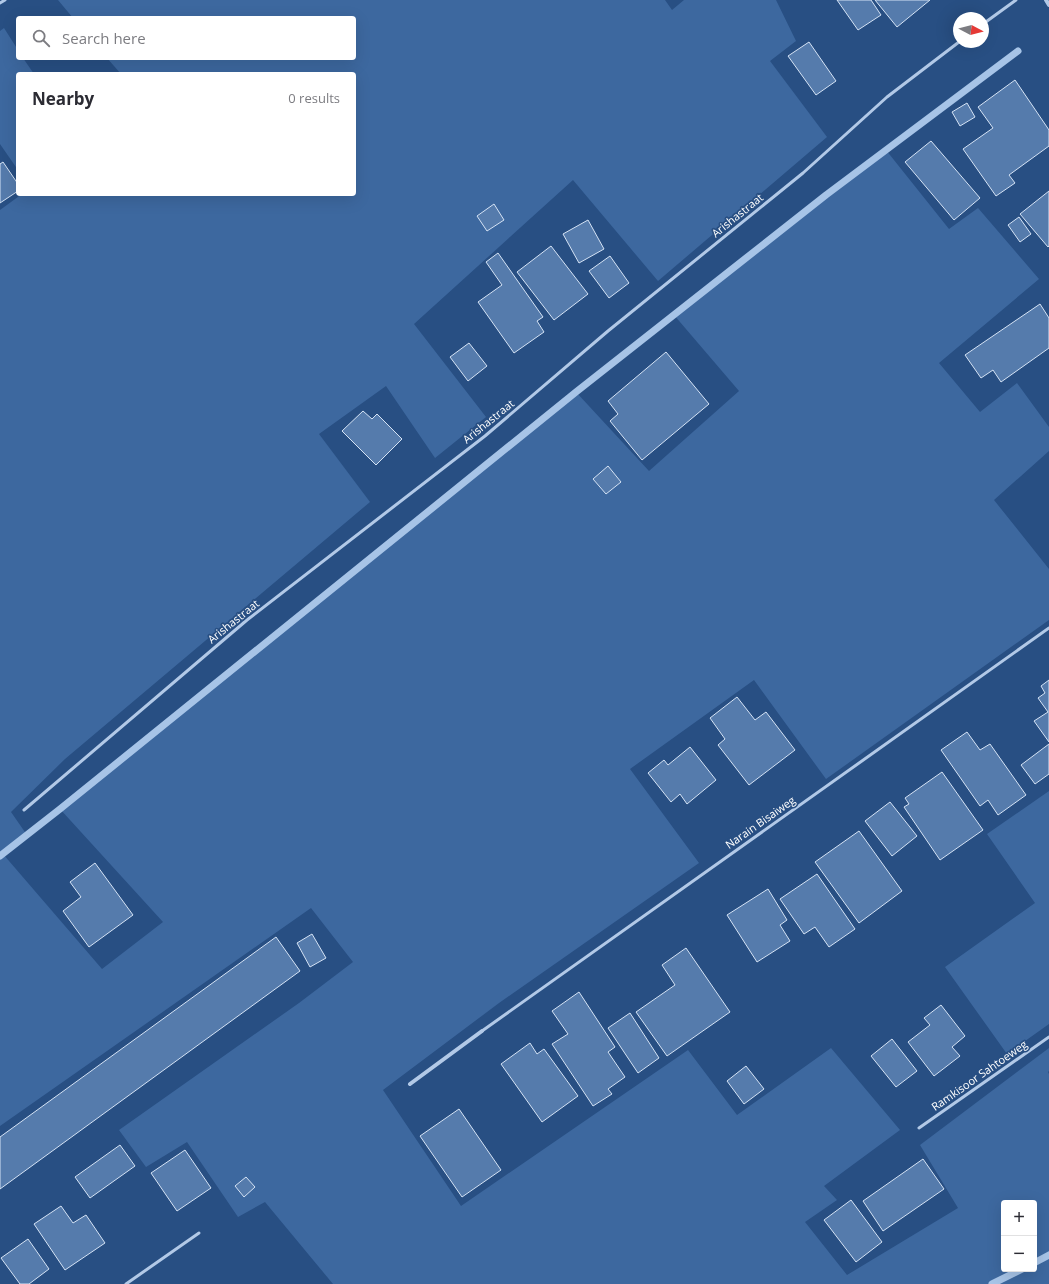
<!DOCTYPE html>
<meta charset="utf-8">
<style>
:root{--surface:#fff;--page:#f2f2f3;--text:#2b2b33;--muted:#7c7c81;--line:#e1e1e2}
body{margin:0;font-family:"Open Sans",sans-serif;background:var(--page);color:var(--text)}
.controls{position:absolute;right:12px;bottom:12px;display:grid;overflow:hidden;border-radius:4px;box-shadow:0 4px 16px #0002}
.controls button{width:36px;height:36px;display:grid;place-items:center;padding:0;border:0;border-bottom:1px solid var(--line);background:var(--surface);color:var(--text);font:20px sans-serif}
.compass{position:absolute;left:953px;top:12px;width:36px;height:36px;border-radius:50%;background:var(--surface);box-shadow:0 4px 16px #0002;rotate:97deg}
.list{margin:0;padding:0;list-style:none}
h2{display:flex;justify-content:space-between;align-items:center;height:52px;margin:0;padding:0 16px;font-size:17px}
h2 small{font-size:13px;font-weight:400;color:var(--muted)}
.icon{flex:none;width:22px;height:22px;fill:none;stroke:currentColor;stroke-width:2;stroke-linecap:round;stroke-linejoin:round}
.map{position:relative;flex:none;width:1049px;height:1284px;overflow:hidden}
.search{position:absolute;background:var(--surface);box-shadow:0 4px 16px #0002;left:16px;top:16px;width:340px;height:44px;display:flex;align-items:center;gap:10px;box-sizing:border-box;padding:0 14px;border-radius:4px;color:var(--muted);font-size:15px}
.panel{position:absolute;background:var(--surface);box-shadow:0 4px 16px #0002;left:16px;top:72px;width:340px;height:124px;border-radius:4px}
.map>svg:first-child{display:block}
</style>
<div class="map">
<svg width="1049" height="1284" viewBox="0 0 1049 1284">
<rect width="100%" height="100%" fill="#284f83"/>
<path fill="#3d689f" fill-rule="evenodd" d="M58,0H665L672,10L684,0H776L796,41L770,61L827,137L658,281L573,180L414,324L486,417L435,458L386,386L319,434L370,502L65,759L11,812L27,835L3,854L102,969L163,922L60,809L576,392L649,471L739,391L674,315L826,195L886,150L949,229L978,208L1039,279L939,363L980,412L1017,383L1049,427V451L994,500L1049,569V620L826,779L754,680L630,769L699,863L499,1003L383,1090L461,1206L688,1050L737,1115L831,1048L900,1130L824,1186L837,1200L805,1222L847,1275L958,1208L920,1145L1049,1048V1071L1048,1072L1049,1074V1284H333L265,1202L238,1217L187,1142L146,1167L119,1130L299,1003L353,962L311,908L0,1126V210L22,194H354V74H121L107,58H354V18H73ZM1004,1203H1034V1269H1004Z
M4,28L18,50V58H23L34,74H18V170L0,144V31Z
M1049,791V1024L1007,1054L945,967L1035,903L987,834Z"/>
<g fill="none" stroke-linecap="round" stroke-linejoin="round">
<path stroke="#a7c4e7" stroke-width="7" d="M0,856L60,809L576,392L826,195L1018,51
M1034,1263L1049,1255
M992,1284L1022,1269"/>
</g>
<path fill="#557bac" stroke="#d5e3f5" d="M837,0H871L881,15L858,30Z
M875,0H930L897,27Z
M809,42L836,81L816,95L788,56Z
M1015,80L1049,130V146L1009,175L1015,183L996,196L963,149L993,128L978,107Z
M967,103L975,117L960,126L952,112Z
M931,141L980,198L954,220L905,162Z
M3,162L18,184V191L0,203V164Z
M1049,191V246L1048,247L1020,214Z
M494,204L504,220L487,231L477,216Z
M1019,217L1031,234L1020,242L1008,225Z
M588,220L604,249L579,263L563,234Z
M551,246L588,294L554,320L517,272Z
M498,253L543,317L537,321L544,332L514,353L478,302L502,285L486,262Z
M610,256L629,283L609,298L589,271Z
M1040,304L1049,318V348L1001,382L993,370L981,378L965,355Z
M469,343L487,366L468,381L450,357Z
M666,352L709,404L642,460L610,421L618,414L608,401Z
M363,411L372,419L377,414L402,439L376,465L342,431Z
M608,466L621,482L606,494L593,479Z
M1049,680V742L1034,721L1048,712L1038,698L1045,693L1041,686Z
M737,697L755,720L766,712L795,750L749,785L718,745L725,739L710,718Z
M967,732L980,750L990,744L1026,795L998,815L988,800L980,806L941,750Z
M1049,744V774L1035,784L1021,765Z
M690,747L716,780L687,804L680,794L671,802L648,773L664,760L668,765Z
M942,772L983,830L940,860L904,807L909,804L905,798Z
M890,802L917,836L892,856L865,821Z
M859,831L902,891L859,923L815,862Z
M95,863L133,915L89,947L63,911L81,897L70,882Z
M817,874L855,929L829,947L815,927L804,934L780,899Z
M768,889L787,920L780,925L790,941L757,962L727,915Z
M312,934L326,958L310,967L297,943Z
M276,937L300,971L0,1189V1137Z
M686,948L730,1012L667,1056L636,1012L675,985L662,965Z
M579,992L615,1047L608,1052L625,1077L608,1089L612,1094L593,1106L552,1044L568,1034L552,1011Z
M941,1005L965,1036L952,1047L960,1056L934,1076L908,1042L930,1025L924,1018Z
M630,1013L659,1058L638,1073L608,1028Z
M892,1039L917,1071L896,1087L871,1056Z
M530,1043L537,1054L544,1049L578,1096L542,1122L501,1064Z
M746,1066L764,1089L744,1104L727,1081Z
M459,1109L501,1170L462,1197L420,1136Z
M120,1145L135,1166L90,1198L75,1177Z
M185,1150L211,1188L177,1211L151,1173Z
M923,1159L944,1189L883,1231L863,1201Z
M246,1177L255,1187L244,1197L235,1186Z
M851,1200L882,1242L856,1262L824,1220Z
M61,1206L73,1223L86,1215L105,1243L65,1270L34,1224Z
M28,1239L49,1269L29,1284H20L1,1258Z"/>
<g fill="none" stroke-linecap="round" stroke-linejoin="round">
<path stroke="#b2c9e7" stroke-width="3" d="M0,3L5,0
M983,24L1016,0
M24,810L247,620L485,436L608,331L803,173L887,97L959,42
M482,1031L1049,628
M919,1128L1049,1037
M126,1284L199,1233"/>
<path stroke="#b2c9e7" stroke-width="4" d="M1046,0L1049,5
M410,1084L482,1031"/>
</g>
<g text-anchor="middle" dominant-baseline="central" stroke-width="3.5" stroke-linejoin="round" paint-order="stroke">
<g font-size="11" fill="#fff" stroke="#284f83">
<text transform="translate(737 215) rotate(-39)">Arishastraat</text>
<text transform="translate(488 421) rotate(-39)">Arishastraat</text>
<text transform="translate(233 621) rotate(-39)">Arishastraat</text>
<text transform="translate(760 822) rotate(-35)">Narain Bisaiweg</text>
<text transform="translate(979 1075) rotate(-35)">Ramkisoor Sahtoeweg</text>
</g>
</g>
</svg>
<div class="controls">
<button>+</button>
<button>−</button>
</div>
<svg class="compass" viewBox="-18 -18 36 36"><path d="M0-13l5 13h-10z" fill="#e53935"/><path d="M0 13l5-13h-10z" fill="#7c7c81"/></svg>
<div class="search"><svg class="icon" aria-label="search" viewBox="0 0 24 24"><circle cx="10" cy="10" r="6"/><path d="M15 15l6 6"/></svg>Search here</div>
<section class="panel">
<h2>Nearby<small>0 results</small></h2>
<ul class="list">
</ul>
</section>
</div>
